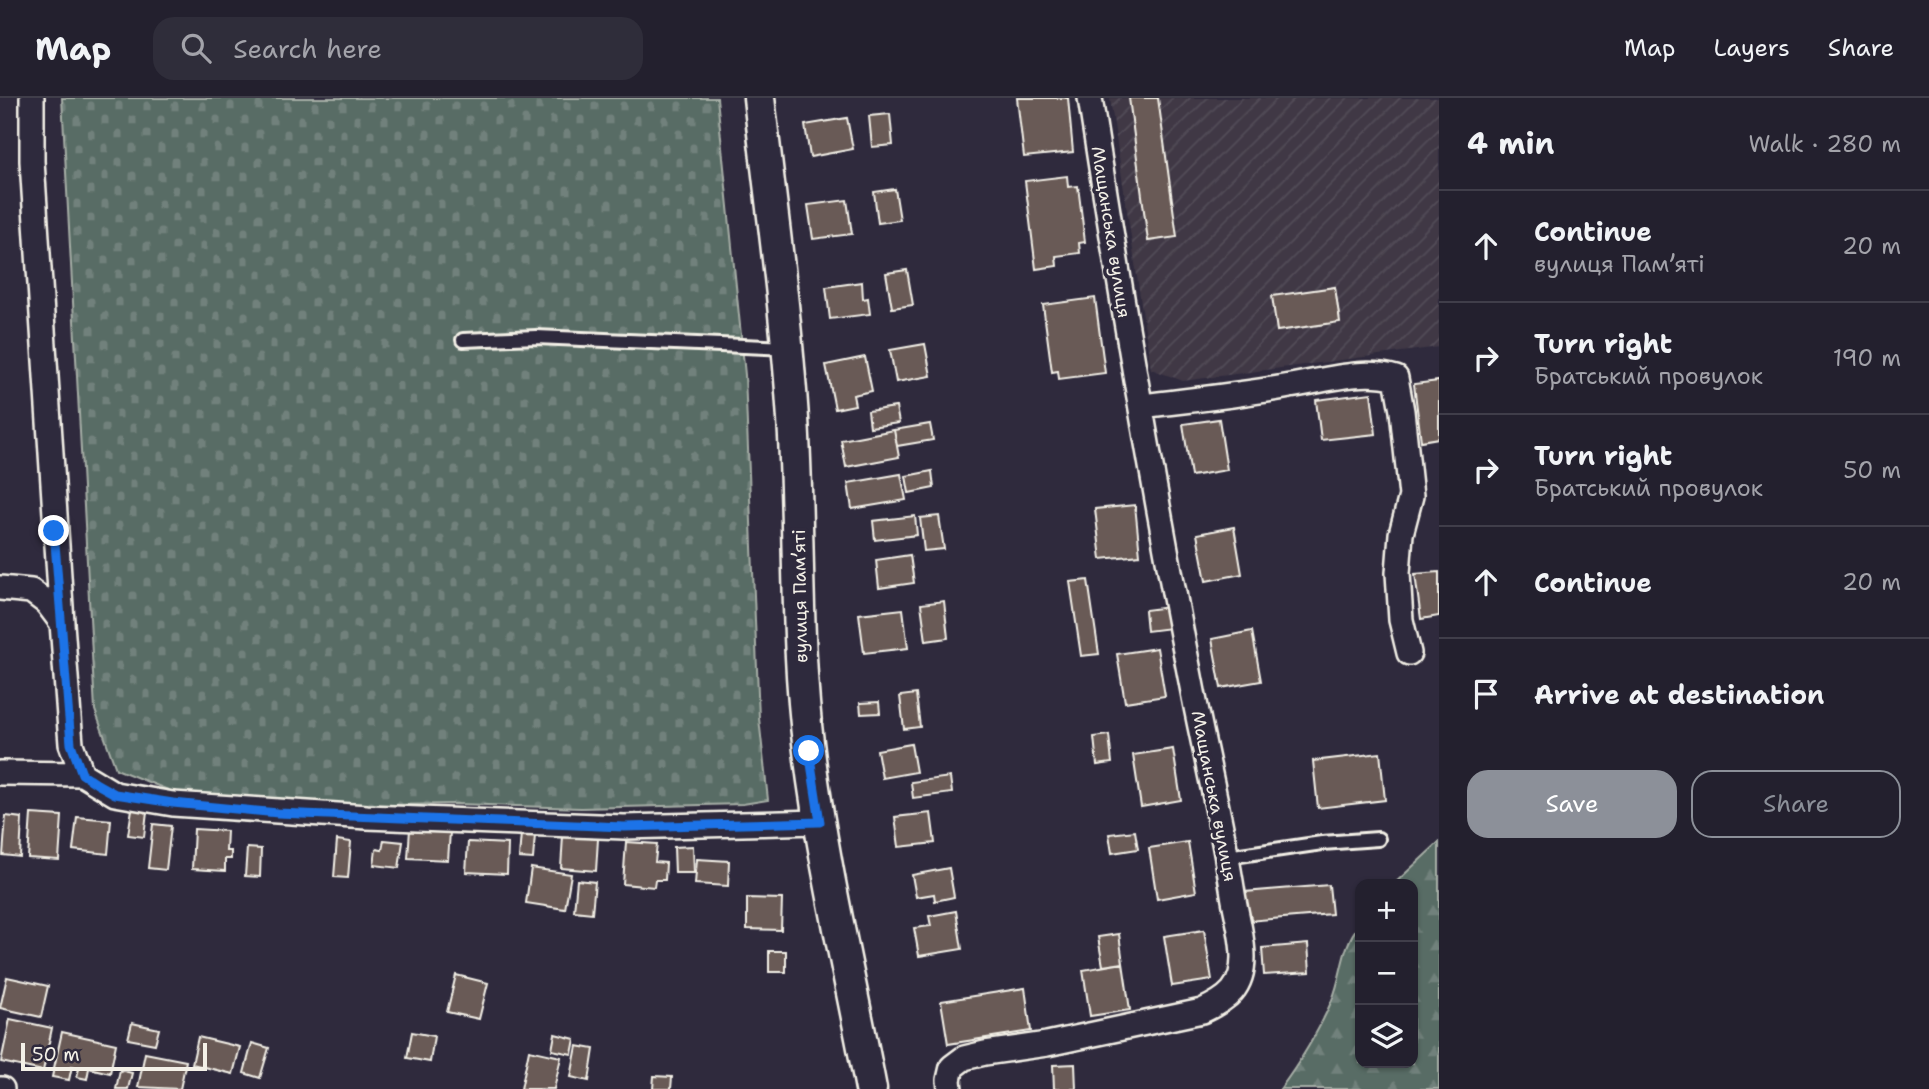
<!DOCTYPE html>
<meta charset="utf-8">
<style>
:root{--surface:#23202e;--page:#2f2d3a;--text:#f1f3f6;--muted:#a3a3aa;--line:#403e4a;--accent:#8c9099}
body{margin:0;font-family:"Shantell Sans",sans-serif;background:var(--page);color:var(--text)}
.controls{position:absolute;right:21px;bottom:21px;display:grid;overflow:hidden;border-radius:14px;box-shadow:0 2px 5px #0004}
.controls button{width:63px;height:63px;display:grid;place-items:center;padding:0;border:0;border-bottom:2px solid var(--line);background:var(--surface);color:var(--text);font:35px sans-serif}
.scale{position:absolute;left:21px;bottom:18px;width:186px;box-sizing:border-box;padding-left:7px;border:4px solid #f4f1e8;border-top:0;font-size:19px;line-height:24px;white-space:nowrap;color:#f4f1e8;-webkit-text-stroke:5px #2f2a3d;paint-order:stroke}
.stop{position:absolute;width:21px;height:21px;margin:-16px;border:5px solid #1a73e8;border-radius:50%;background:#fff}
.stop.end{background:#1a73e8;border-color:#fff;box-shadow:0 2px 7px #0008}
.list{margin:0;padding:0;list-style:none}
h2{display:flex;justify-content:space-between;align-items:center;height:91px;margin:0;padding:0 28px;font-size:30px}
h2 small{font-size:23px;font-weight:400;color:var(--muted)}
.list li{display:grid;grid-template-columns:46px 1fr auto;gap:21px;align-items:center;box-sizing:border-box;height:112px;padding:0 28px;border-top:2px solid var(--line)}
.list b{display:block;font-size:26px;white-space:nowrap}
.list p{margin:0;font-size:23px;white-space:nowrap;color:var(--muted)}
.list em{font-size:23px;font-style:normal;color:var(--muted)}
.actions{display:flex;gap:14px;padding:21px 28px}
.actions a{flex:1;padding:16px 0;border:2px solid var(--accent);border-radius:21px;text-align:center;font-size:24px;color:var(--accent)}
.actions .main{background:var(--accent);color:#fff}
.icon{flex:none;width:38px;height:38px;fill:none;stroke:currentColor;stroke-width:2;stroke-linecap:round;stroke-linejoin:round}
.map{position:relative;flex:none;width:1439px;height:991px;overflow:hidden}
header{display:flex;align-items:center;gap:42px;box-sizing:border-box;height:98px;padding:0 35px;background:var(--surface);border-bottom:2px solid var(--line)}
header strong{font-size:33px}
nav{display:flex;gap:38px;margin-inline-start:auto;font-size:24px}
.search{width:490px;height:63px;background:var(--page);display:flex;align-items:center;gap:18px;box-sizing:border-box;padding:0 24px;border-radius:21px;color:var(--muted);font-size:26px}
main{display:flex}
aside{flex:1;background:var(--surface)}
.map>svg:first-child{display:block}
</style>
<header>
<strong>Map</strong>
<div class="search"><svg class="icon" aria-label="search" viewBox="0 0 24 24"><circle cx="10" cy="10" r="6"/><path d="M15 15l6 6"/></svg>Search here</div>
<nav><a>Map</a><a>Layers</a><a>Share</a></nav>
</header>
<main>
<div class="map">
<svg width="1439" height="991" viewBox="0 0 1439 991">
<defs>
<pattern id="industrial-furrows" width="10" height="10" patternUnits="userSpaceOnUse" patternTransform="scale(1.75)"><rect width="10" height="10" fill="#403845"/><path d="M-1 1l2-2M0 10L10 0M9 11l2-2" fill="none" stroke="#534c57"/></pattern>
<pattern id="forest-firs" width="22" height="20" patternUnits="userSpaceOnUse" patternTransform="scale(1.75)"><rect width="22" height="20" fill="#596c65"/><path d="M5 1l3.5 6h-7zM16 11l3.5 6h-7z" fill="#71817b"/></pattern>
<pattern id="cemetery-stones" width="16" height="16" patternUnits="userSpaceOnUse" patternTransform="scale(1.75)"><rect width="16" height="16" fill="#596c65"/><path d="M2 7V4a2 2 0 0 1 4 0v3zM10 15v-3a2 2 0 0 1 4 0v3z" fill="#71817b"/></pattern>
</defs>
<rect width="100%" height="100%" fill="#2f2a3d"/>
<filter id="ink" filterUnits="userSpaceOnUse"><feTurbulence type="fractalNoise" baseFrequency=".0143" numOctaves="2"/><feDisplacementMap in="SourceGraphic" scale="14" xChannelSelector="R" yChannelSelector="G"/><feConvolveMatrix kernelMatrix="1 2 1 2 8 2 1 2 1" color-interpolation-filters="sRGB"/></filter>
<g filter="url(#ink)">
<path fill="url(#industrial-furrows)" d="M1110,0H1439V249L1183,283L1151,271Z"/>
<path fill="url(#forest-firs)" stroke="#a6aea6" stroke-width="2" d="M1439,744V991H1280C1299,966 1320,931 1332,902C1343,876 1341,848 1360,826V965H1413V786H1394Z"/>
<path fill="url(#cemetery-stones)" stroke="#a6aea6" stroke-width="2" d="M62,0H717L745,277L759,620L768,702L743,706L581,710L456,706L316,708L173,694L116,671L95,612Z"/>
<path fill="#695a57" stroke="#f4f1e8" stroke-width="2" d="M1017,0H1068L1073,54L1024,59Z
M1129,0H1158L1177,139L1148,143Z
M890,16L893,47L872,49L869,18Z
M847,20L853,51L810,59L805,27Z
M1067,78L1068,89L1078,88L1085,144L1079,145L1080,155L1056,158L1057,168L1036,171L1025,83Z
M895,91L900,122L878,125L874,94Z
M847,102L852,136L813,141L808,107Z
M907,172L913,207L892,210L886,175Z
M862,184L863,201L868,200L870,216L830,221L826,189Z
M1335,189L1340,224L1277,233L1272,198Z
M1095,200L1105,275L1059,281L1058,273L1052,274L1043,207Z
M925,246L931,278L896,284L890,252Z
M865,259L872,293L853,297L855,307L835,311L826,267Z
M1439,283V340L1421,343L1414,286Z
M1371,295L1376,336L1321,342L1316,302Z
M896,309L899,325L870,329L868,313Z
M1219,321L1227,372L1191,378L1183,326Z
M930,326L933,342L897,348L894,332Z
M894,332L899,359L846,369L841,342Z
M932,373L934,390L909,395L906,378Z
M901,376L906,402L852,411L848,385Z
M1135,407L1140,457L1101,461L1095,411Z
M915,418L917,437L875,442L873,423Z
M939,418L944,451L924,453L920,420Z
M1234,429L1242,476L1206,483L1197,436Z
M910,457L914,485L879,490L876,462Z
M1439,474V518L1421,521L1415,476Z
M1088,482L1099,556L1081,558L1070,484Z
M944,503L948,540L926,543L921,506Z
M1168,509L1171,530L1147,533L1145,512Z
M903,511L908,550L864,555L859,516Z
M1252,533L1261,583L1221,590L1212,541Z
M1157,550L1165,598L1125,604L1117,556Z
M916,596L920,629L904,631L900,598Z
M879,604L880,615L861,616L860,605Z
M1109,637L1112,665L1097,667L1094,639Z
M911,646L916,674L882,680L877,652Z
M1173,651L1181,702L1141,709L1133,657Z
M1380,655L1385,702L1318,710L1313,663Z
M950,679L952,695L913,700L911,684Z
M132,711L147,713L144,739L128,737Z
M931,715L935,745L899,749L895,719Z
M31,716L62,718L59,762L28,760Z
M6,718L22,720L20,759L3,757Z
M77,719L111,722L108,756L73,752Z
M153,726L171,728L166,772L148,770Z
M194,731L227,733L226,753H231V761H225V773L192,771Z
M410,731L450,734L448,762L408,760Z
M1135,733L1138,751L1112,755L1109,736Z
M521,735L535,737L533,761L519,760Z
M563,738L598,741L596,773L561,770Z
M337,742L351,744L348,780L334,779Z
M384,742L403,744L399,770L374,767L376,751L382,752Z
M468,744L508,746L507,776L466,774Z
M626,744L657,746L655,764L666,765L665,782H655L654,789L623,786Z
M1188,744L1196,794L1157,801L1149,750Z
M693,748L694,775H675L674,749Z
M247,750L261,751L260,779L245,778Z
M697,761L729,763L728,788L695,786Z
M531,770L571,776L565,811L526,805Z
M949,770L954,799L935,803L934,796L916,799L912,777Z
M577,782L595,784L592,815L574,813Z
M1329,787L1332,816L1248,823L1245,794Z
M747,800L782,801L781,832L747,831Z
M956,813L962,851L919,858L914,830L931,828L929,818Z
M1204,832L1212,882L1172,888L1164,838Z
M1119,836L1123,865L1103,868L1098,839Z
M1308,846L1310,874L1264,877L1262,850Z
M769,853H786V874H769Z
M1123,865L1130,912L1090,918L1083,872Z
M456,877L488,885L479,921L447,914Z
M7,879L48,888L41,919L0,910Z
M1025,890L1031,933L948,946L941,903Z
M10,921L52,930L43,973L1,964Z
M132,925L159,931L155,946L128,941Z
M62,934L116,946L110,975L89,970L87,981L77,979L79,970L72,968L69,982L52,979Z
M412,934L434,938L430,964L407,960Z
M555,936L575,941L572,956L552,952Z
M198,939L240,949L233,976L192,966Z
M252,945L269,950L260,980L244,975Z
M577,948L594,951L589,983L571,979Z
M529,952L561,959L554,991H521Z
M145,955L186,963L180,991L138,989Z
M1075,966L1076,991H1054L1053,967Z
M120,972L132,975L128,991H116Z
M654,978L672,979L671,991H653Z"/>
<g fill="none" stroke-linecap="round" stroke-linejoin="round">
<defs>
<path id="service" d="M463,242L536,239L788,250
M1227,759L1322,745L1378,741"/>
<path id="minor" d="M32,0V63L62,524
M1141,308C1191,302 1241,297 1290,288C1323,283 1362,270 1396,280L1402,313L1411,398L1401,436L1398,475L1401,522L1409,555
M0,490L31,493L47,505L62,525L71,646L82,676L115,696L173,706L367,719L624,729L819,724
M0,675L82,676
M0,991H2
M950,991L949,982L952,969L964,960L985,955L1047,946L1202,913C1228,901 1243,890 1243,859C1243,838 1236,816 1233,796C1223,730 1207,665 1194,599C1155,400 1121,200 1090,0"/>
<path id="tertiary" d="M759,0C771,107 786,213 793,321C800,432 795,543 809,653C823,766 850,879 871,991"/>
</defs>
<use href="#service" stroke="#f4f1e8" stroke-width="18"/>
<use href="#minor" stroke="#f4f1e8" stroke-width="28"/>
<use href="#tertiary" stroke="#f4f1e8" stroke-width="35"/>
<use href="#service" stroke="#2f2a3d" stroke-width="12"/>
<use href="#minor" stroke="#2f2a3d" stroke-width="23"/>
<use href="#tertiary" stroke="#2f2a3d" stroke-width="30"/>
</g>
</g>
<g fill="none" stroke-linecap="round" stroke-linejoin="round" filter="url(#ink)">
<path stroke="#1a73e8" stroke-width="9" d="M54,433L71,646L82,676L97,686L115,696L173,705L278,715L624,729L820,724L809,653"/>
</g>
<g text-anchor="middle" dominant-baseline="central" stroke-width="7" stroke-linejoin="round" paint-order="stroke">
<g font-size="18" fill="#f4f1e8" stroke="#2f2a3d">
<text transform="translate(1111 134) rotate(81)">Мащанська вулиця</text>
<text transform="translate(800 498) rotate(-91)">вулиця Памʼяті</text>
<text transform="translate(1214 698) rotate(79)">Мащанська вулиця</text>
</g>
</g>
</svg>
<div class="controls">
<button>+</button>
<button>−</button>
<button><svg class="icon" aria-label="layers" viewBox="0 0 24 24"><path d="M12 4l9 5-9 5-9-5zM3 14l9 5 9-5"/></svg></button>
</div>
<div class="scale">50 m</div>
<div class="stop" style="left:809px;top:653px"></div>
<div class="stop end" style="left:54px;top:433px"></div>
</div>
<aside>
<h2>4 min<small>Walk · 280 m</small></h2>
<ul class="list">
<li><svg class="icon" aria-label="ahead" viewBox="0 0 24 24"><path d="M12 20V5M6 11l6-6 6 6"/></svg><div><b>Continue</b><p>вулиця Памʼяті</p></div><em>20 m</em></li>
<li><svg class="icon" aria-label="right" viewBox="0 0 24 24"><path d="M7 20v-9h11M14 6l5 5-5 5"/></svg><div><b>Turn right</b><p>Братський провулок</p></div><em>190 m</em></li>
<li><svg class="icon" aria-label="right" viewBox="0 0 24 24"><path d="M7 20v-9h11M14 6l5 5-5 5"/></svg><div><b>Turn right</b><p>Братський провулок</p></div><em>50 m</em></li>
<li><svg class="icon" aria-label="ahead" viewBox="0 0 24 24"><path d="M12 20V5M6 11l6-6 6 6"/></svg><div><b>Continue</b></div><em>20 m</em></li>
<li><svg class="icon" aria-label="arrive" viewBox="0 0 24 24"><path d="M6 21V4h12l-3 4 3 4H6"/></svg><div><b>Arrive at destination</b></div></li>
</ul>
<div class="actions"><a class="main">Save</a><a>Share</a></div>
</aside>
</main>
